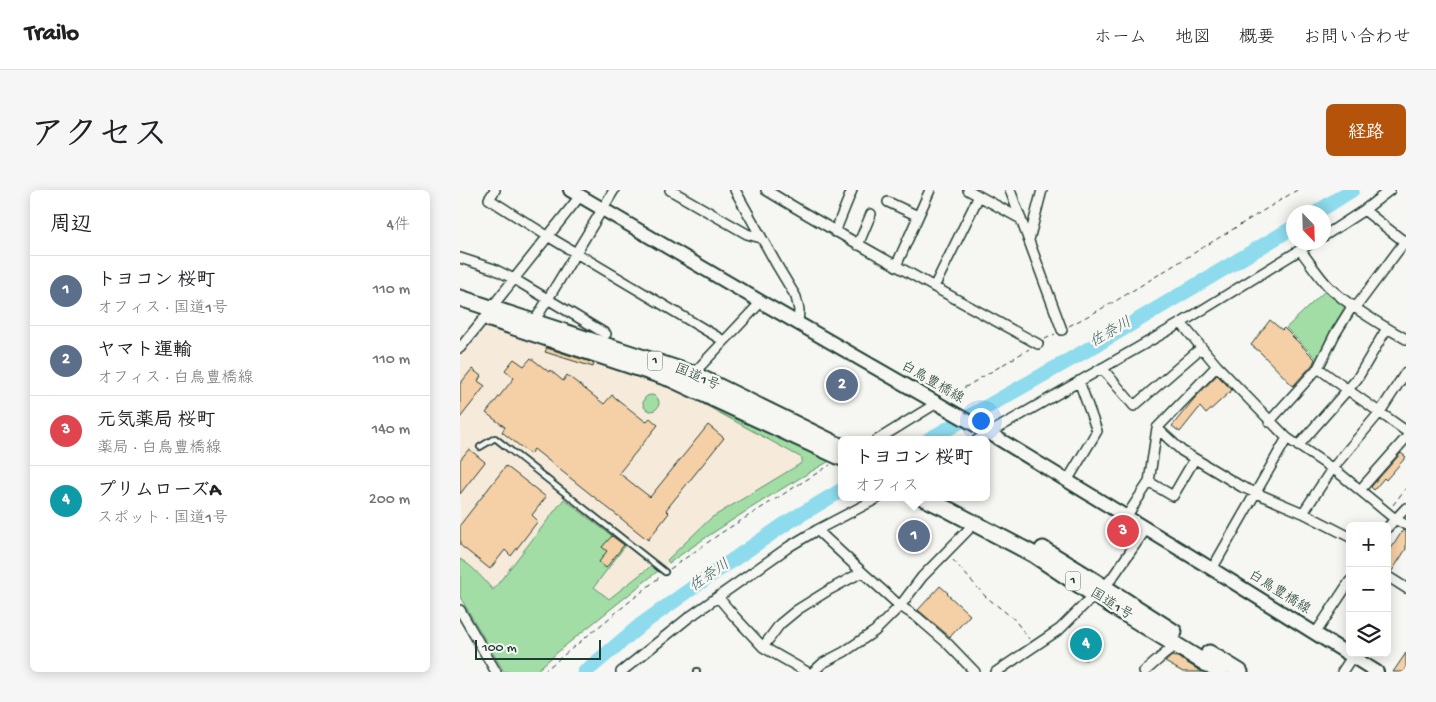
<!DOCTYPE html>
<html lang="ja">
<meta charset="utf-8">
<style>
:root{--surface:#fff;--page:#f6f6f6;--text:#202124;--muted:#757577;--line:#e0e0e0;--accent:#b45309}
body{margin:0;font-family:"Gochi Hand","Klee One",sans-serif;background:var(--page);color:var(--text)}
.controls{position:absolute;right:15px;bottom:15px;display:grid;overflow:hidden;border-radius:8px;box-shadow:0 2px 12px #0003}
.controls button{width:45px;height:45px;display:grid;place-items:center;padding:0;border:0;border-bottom:1px solid var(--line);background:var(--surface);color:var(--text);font:25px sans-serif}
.compass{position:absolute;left:826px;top:15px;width:45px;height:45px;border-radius:50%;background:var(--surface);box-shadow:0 2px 12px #0003;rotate:157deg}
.scale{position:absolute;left:15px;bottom:12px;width:126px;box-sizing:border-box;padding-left:5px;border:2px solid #1f3d34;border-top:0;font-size:14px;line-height:18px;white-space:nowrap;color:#1f3d34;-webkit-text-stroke:4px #f6f6f2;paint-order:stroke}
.you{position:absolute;left:520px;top:230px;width:18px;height:18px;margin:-12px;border:4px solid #fff;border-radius:50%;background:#1a73e8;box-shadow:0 0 0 8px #1a73e833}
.badge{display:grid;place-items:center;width:32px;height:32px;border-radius:50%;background:var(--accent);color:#fff;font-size:16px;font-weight:700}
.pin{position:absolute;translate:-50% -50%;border:2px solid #fff;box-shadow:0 1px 5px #0006}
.popup{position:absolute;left:378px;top:246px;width:152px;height:65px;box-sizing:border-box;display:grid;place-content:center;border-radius:8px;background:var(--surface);filter:drop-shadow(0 1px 4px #0005);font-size:16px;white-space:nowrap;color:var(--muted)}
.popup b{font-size:19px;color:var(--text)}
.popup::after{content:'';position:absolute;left:50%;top:100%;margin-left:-10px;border:10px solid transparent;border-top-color:var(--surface)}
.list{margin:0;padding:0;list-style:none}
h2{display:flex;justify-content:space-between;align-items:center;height:65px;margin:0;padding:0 20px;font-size:21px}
h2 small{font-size:16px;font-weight:400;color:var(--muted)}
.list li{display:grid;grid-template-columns:32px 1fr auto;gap:15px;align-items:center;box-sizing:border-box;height:70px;padding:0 20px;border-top:1px solid var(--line)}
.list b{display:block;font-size:19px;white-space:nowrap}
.list p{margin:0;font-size:16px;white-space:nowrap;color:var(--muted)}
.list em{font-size:16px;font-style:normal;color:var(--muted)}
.icon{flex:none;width:28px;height:28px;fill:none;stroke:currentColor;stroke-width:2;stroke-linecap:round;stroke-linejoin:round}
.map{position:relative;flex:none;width:946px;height:482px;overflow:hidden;border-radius:8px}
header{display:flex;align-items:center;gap:30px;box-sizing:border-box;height:70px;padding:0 25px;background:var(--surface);border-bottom:1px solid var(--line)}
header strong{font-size:24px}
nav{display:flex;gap:28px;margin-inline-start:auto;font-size:18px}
.intro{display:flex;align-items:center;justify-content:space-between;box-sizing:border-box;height:120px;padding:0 30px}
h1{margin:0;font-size:35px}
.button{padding:12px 22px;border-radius:8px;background:var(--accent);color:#fff;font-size:18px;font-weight:700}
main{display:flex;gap:30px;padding:0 30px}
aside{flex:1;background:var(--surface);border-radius:8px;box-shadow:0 2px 12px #0003}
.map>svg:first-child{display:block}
</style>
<header>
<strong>Trailo</strong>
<nav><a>ホーム</a><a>地図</a><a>概要</a><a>お問い合わせ</a></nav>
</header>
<div class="intro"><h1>アクセス</h1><a class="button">経路</a></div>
<main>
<aside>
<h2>周辺<small>4件</small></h2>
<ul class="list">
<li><span class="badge" style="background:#5c6f8a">1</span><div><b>トヨコン 桜町</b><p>オフィス · 国道1号</p></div><em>110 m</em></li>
<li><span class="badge" style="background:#5c6f8a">2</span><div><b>ヤマト運輸</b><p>オフィス · 白鳥豊橋線</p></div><em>110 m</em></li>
<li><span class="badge" style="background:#e0444e">3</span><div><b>元気薬局 桜町</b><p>薬局 · 白鳥豊橋線</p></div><em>140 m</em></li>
<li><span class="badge" style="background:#0f9aa8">4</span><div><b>プリムローズA</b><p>スポット · 国道1号</p></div><em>200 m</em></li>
</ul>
</aside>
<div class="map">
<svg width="946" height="482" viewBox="0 0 946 482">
<rect width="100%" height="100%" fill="#f6f6f2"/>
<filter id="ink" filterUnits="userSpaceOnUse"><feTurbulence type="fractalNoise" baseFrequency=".02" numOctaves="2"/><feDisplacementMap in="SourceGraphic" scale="10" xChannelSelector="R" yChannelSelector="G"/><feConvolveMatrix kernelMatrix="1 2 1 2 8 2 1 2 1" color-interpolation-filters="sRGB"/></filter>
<g filter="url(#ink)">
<path fill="#f6eadb" d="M25,132L197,187L373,269L316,302L259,339L201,379L106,456L76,482H44L0,408V162Z"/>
<path fill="#a1dda4" stroke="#608d6c" d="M867,99L889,115L859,171L826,138Z
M216,199L373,269C316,301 263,335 209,373L207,370L251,328L340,274L342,271V268Z
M183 213a8 8 0 1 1 16 0a8 8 0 1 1-16 0Z
M104,309L165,356L134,397L149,409L191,376L198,381L106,455L75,482H44L0,407V369C14,377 23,389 33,400Z"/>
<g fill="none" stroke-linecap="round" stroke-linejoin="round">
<path stroke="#8ddbec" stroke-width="15" d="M857,22L892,0
M468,250L641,152L834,37
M125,482L182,434L245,389L328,332L382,300"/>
</g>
<path fill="#f5cfa5" stroke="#1f3d34" d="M810,130L822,140L824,138L855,169L853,174L833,196L800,162L791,155Z
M87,158L134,173L133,177L85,162Z
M71,168L89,182L90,180L103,191L107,185L144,214L152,205L186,232L190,228L198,235L159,283L190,307L248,235L264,248L206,320L209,323L188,350L74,259L70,264L42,242L45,237L26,223L54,188L45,180L54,169L64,176Z
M12,179L21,186L18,191L25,196L0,228V194Z
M757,185L772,200L746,224L740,217L720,242L712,236L733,210Z
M9,259L25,272L0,304V270Z
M941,263L946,267L926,290L924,288L914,300L911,297Z
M46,276L86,307L72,325L78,331L51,366L45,360L30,379L0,355V335Z
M943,340L946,341V359L932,381L927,380V365Z
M152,346L164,355L146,378L139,372L147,361L142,357Z
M480,396L488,403L487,404L510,425L490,447L458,420Z
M627,438L639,443L626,470L614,464Z
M946,463V482H933Z
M712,466L715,467L716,466L742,482H723L705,472Z"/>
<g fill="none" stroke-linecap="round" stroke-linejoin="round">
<defs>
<path id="lane" d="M20,257L35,248L205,382
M237,481V482"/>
<path id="street" d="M35,0L29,9L89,47L264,151
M210,0L287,44L301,48
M275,0L318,77L336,107L339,120L338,134
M306,0C395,54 486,104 578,154
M508,0L561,29
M550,0L602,140
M428,12L458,26
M904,20L946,53
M375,42L392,0
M864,46L904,20L930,0
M569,50L582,0
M398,55L411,24
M840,60C850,72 858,86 869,97C890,117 921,135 946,149
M0,68L34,79L54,89L146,144
M436,76L470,0
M474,97L519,6
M896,117L946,50
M31,118L120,6
M74,132L154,0
M721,133L757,176L827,248L879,283L935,329L946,335
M0,158L25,127
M642,178L674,216L741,158
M858,178L888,200L946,241
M233,184L301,112
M809,232L858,178L875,144L893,115
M697,238L722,261L782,297L843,323L890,347
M417,250L477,213
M517,250L721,133L853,52
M838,256L897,189L927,138
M607,291L637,241L619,191
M689,292L713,306L734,270
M900,300L946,248
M843,323L872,279L920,222L946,182
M666,327L689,292L697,238L757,176
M927,338L946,318
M357,340L402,382L440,416L457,427L487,453L515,482
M752,379L827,248
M927,386L946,398
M258,407L274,426L303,457L347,482
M0,420L36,482
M855,444L890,391
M303,457L320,434L337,420L369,400L402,382
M161,482L228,428L330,356L357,340L420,307
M353,482L363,473L384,462L415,441L440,416L462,387L508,340
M536,482L600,439L626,413L636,406L652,388L686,339
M684,482L715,455
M882,482L892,467"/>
<path id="secondary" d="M110,0L301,112L529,243L752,379L917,482"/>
<path id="highway" d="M0,108L233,184L382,257
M30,129L211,189L382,268
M462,307L489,320L573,364L636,406L760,482
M583,359L633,390L714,442
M749,463L780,482"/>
</defs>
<use href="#lane" stroke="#1f3d34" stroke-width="8"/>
<use href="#street" stroke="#1f3d34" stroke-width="12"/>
<use href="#secondary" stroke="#1f3d34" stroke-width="16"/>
<use href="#highway" stroke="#1f3d34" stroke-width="19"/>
<path stroke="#1f3d34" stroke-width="1" stroke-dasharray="5 4" stroke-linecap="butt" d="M609,136L654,112L837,0
M585,149L595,144
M489,207L569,159
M933,315L946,298
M493,370L525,406L554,429L569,449
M210,379L261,343L370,275
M83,482L201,386"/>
<use href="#lane" stroke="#f6f6f2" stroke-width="4.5"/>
<use href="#street" stroke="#f6f6f2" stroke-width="9"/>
<use href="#secondary" stroke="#f6f6f2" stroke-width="12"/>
<use href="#highway" stroke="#f6f6f2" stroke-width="15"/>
</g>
</g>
<g text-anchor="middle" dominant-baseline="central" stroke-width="5" stroke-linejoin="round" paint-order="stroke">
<g fill="#f6f6f2" stroke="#60746d" stroke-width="1">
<rect x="187.5" y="161.5" width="15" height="19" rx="4"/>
<rect x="605.5" y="381.5" width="15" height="19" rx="4"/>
</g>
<g font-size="12" font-weight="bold" fill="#1f3d34">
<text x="195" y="171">1</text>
<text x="613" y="391">1</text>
</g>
<g font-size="14" fill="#1f3d34" stroke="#f6f6f2">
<text transform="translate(237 188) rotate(23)">国道1号</text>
<text transform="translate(472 193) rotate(30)">白鳥豊橋線</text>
<text transform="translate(819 403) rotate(32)">白鳥豊橋線</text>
<text transform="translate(651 415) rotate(32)">国道1号</text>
</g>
<g font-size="15" font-style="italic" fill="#355d59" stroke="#f6f6f2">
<text transform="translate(651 143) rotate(-30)">佐奈川</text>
<text transform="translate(250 386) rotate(-35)">佐奈川</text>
</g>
</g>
</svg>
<div class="controls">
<button>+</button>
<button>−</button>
<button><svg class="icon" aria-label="layers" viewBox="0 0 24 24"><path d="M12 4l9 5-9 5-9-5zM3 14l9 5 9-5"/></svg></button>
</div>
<svg class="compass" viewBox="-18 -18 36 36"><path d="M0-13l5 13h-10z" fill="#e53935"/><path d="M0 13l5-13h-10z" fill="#757577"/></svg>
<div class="scale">100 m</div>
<div class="you"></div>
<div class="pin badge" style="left:454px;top:346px;background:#5c6f8a">1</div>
<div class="popup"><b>トヨコン 桜町</b>オフィス</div>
<div class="pin badge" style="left:382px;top:195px;background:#5c6f8a">2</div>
<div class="pin badge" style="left:663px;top:341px;background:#e0444e">3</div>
<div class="pin badge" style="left:626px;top:454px;background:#0f9aa8">4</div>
</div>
</main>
